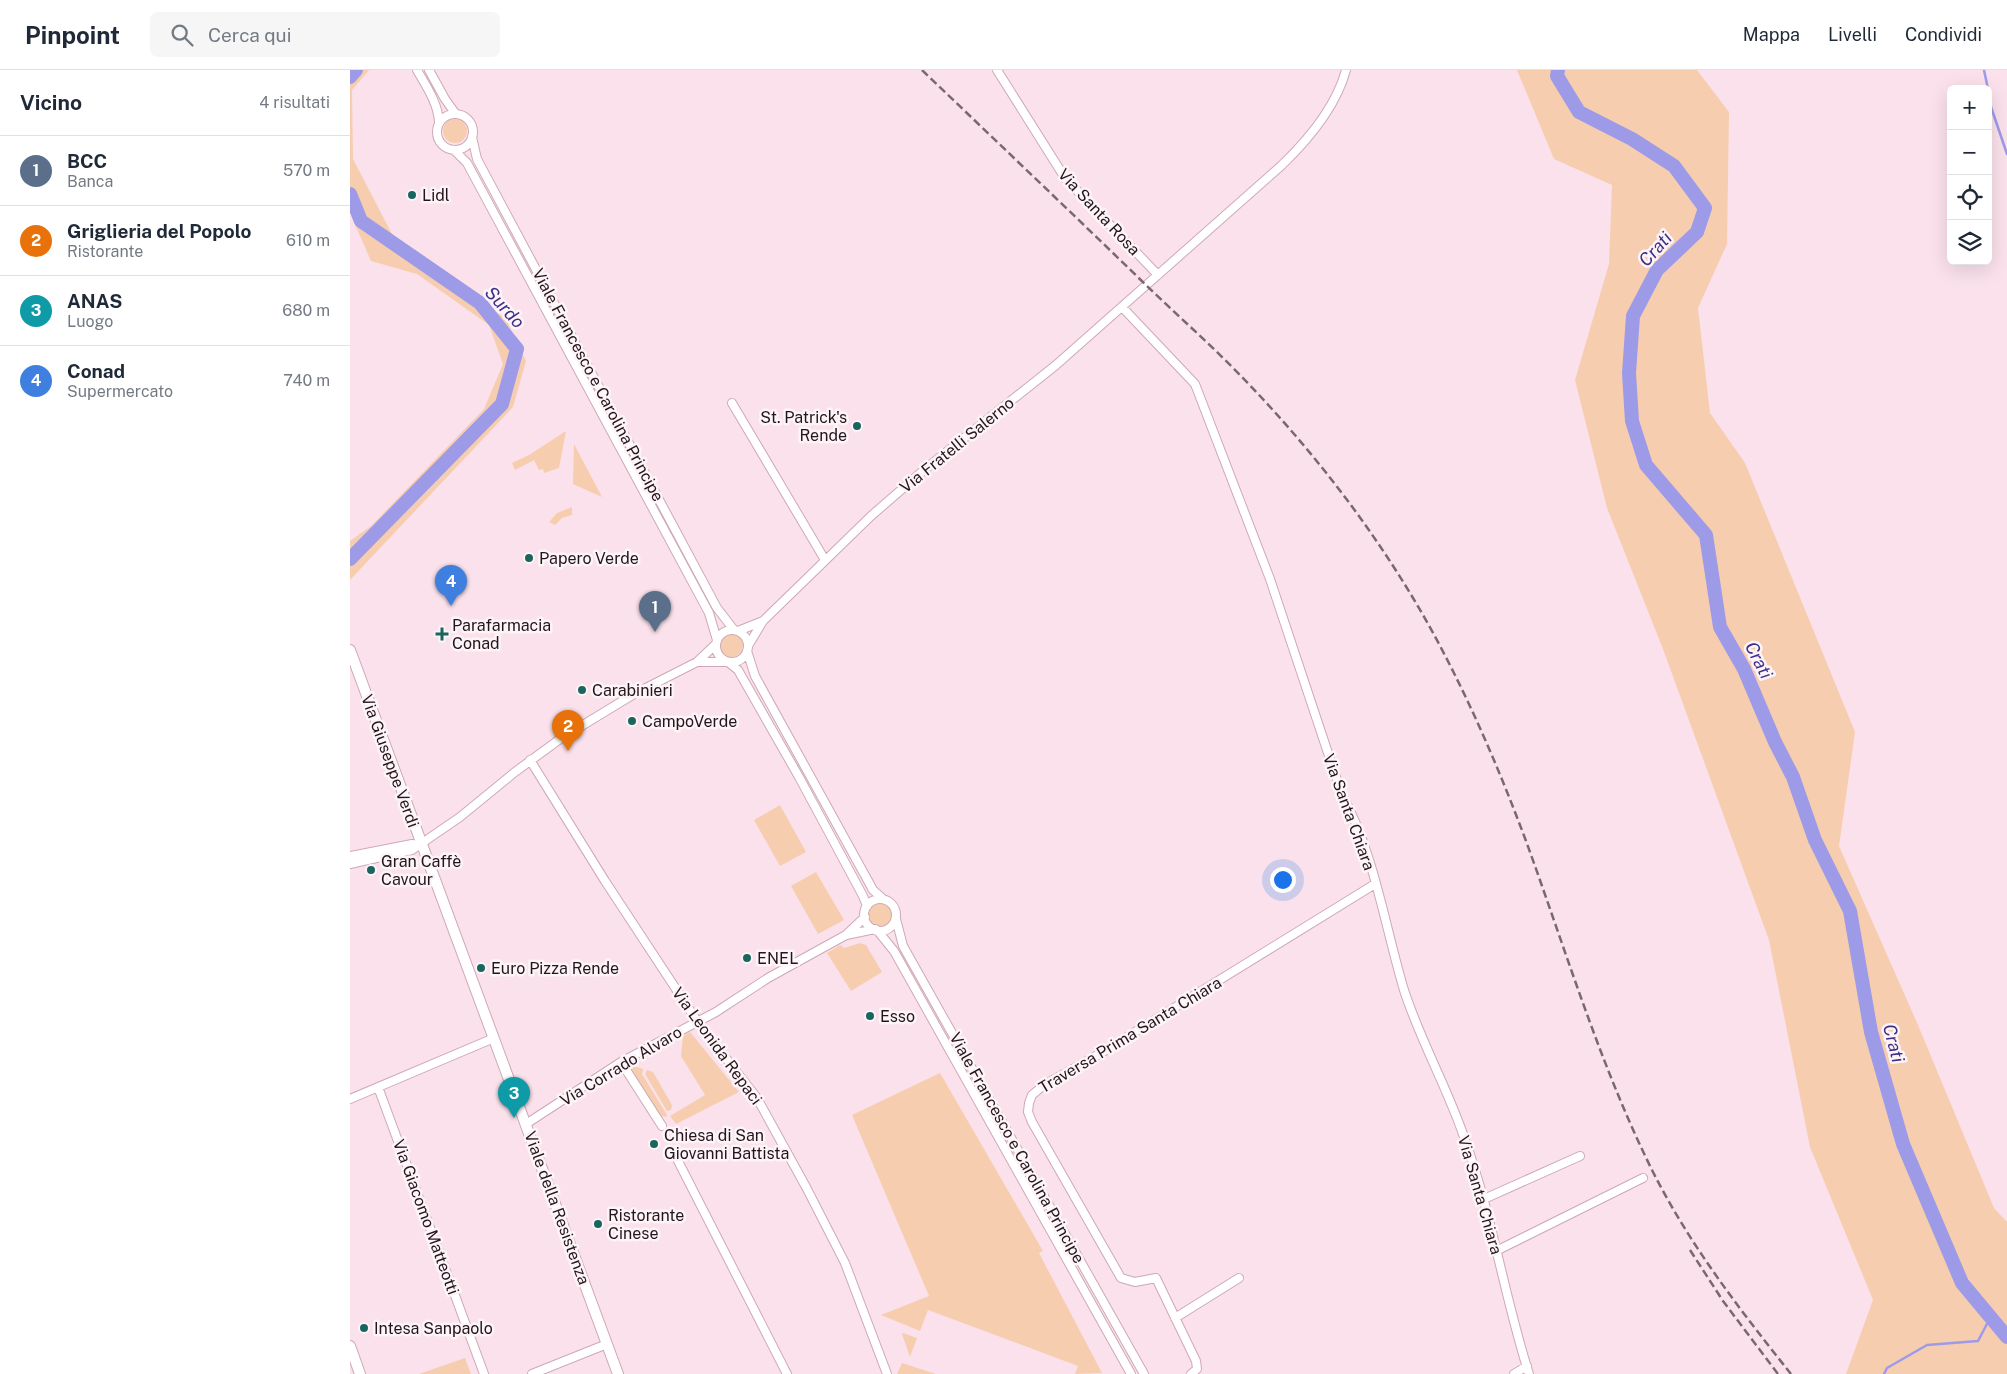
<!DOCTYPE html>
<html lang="it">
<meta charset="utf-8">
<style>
:root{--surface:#fff;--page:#f6f6f7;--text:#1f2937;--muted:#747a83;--line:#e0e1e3;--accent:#1a655d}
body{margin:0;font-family:"Public Sans",sans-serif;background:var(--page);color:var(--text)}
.controls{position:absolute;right:15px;top:15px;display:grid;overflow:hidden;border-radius:8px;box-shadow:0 5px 20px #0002}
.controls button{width:45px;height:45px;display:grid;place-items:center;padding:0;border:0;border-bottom:1px solid var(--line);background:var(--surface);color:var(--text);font:25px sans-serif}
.you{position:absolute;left:932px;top:809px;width:18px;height:18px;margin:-12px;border:4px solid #fff;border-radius:50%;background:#1a73e8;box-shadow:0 0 0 8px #1a73e833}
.badge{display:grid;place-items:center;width:32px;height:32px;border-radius:50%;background:var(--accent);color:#fff;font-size:16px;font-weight:700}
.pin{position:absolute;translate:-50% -41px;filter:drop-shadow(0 1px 2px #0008)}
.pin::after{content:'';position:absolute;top:26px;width:18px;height:15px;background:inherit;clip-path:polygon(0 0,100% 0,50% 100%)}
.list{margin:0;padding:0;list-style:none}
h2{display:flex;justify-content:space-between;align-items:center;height:65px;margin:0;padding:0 20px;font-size:21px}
h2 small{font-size:16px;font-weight:400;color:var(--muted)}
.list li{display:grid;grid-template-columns:32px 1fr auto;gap:15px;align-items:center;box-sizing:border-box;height:70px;padding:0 20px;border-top:1px solid var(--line)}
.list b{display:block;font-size:19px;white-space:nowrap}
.list p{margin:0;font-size:16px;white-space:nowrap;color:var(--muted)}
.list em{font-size:16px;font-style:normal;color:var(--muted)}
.icon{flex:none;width:28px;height:28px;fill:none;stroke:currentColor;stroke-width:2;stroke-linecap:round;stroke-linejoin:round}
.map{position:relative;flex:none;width:1657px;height:1304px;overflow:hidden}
header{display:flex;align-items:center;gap:30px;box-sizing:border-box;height:70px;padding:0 25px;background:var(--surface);border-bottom:1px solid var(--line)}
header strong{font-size:24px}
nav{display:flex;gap:28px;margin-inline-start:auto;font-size:18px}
.search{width:350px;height:45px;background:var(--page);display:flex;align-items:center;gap:12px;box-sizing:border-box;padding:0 18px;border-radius:8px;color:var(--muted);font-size:19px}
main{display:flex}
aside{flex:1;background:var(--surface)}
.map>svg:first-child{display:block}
</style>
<header>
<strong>Pinpoint</strong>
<div class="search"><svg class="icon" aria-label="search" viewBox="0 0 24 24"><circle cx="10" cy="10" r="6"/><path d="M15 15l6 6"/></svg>Cerca qui</div>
<nav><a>Mappa</a><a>Livelli</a><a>Condividi</a></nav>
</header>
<main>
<aside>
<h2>Vicino<small>4 risultati</small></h2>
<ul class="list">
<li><span class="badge" style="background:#5c6f8a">1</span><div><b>BCC</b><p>Banca</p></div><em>570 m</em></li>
<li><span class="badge" style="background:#e8710a">2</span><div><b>Griglieria del Popolo</b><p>Ristorante</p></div><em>610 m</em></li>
<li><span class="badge" style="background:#0f9aa8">3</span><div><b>ANAS</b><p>Luogo</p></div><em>680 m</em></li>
<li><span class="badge" style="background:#3f7fe0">4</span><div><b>Conad</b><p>Supermercato</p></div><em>740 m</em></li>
</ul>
</aside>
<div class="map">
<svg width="1657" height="1304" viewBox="0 0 1657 1304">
<rect width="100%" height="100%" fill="#fae1eb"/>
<path fill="#f7cdaf" d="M0,0H19L2,20L3,89L43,166L156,249L176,291L163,337L0,510V471L21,456L134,339L153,294L139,255L67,204L21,191L0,143Z
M1167,0H1347L1379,42L1377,174L1348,238L1360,343L1395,393L1505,662L1489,776L1568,955L1644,1138L1657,1152V1304H1496L1523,1230L1460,1077L1419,870L1313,579L1257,438L1225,310L1259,194L1262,115L1204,89Z
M93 61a12 12 0 1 1 24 0a12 12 0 1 1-24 0Z
M216,361L209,398L194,403L193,399L189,400L184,390L165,400L162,393L179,385Z
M224,374L252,427L223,414Z
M222,437V445L212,448L205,455L199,452L207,443Z
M369 575a12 12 0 1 1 24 0a12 12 0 1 1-24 0Z
M430,735L456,782L430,796L404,750Z
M466,802L494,850L468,864L441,816Z
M518 845a12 12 0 1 1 24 0a12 12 0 1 1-24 0Z
M510,873L516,875L532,902L501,921L477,883L490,875L494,878Z
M340,962L389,1022L326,1054L320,1046L355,1025L331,986L333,966Z
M283,996L293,999L292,1004L317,1045L316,1047L308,1045L279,999Z
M297,1000L303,1002L322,1035L321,1040L317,1041L295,1004Z
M590,1003L693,1181L689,1183L752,1303L725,1304L728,1296L578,1240L570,1261L531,1245L579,1226L502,1045Z
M553,1263L567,1268L560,1287L552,1264Z
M115,1288L121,1304H69Z
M552,1293L586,1304H547Z"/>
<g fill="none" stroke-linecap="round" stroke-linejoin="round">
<path stroke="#9d9ae8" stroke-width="2.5" d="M1634,0L1638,19
M1638,21L1641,37L1657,84
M1534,1304L1537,1298L1577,1275L1628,1271L1638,1252L1631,1236"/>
<path stroke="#9d9ae8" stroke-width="14" d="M1208,0L1207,6L1229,42L1282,69L1324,96L1355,138L1347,162L1307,200L1283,246L1279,303L1282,351L1296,395L1356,465L1370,557L1394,599L1425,672L1443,707L1465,770L1500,841L1521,962L1553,1074L1612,1213L1657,1267
M0,7L6,0
M0,124L11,151L130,233L167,279L152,334L0,489"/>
<defs>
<path id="minor" d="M67,0C76,16 88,33 89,52
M79,0L95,29L105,43
M647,0L715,108L808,205
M87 62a18 18 0 1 1 36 0a18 18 0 1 1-36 0Z
M122,67L127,89L367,538L384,560
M104,80L117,93L359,543L367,570
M772,237L845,314L920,509L992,725C1024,782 1035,857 1054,920C1070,970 1097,1017 1114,1067C1142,1144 1154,1226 1179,1304
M382,333L475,490
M366 576a16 16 0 1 1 32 0a16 16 0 1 1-32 0Z
M388,561L413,551
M398,576L413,551L521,446L574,400L706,295L932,95C959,69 986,37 996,0
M397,581L405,606L517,809L523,820L533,829
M347,592H378L388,600L449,707L513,826L517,836
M180,690L255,811L347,951L407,1028L456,1117L495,1193L537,1304
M0,786L62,774L71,775
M0,794L62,780L110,747L165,702L210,669L284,624L347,592L366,574
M514 845a16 16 0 1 1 32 0a16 16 0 1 1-32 0Z
M546,849L553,876L794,1304
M527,860L544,881L781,1304
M496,865L525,859
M271,992L312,1056
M28,1017L134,1304
M0,1029L144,968
M176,1054L271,992L366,942L418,908L496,865L515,847
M326,1087L437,1304
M1134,1129L1230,1086
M1146,1181L1293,1108
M825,1248L889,1208
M182,1304L257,1274
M841,1304L847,1299L846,1291L806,1208L785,1212L771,1208L682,1052L678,1042L679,1033L682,1025L694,1015L751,983L1025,814
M1164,1304L1177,1296"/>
<path id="major" d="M0,580L268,1304
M0,1276L10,1304"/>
</defs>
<use href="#minor" stroke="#cea8b8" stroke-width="10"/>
<use href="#major" stroke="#cea8b8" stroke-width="12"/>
<use href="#minor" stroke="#fff" stroke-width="8"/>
<use href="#major" stroke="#fff" stroke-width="10"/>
<path stroke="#7a686f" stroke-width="2.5" stroke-dasharray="8 4" stroke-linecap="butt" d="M572,0C647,72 723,144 797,216C828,246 860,274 890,305C967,384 1037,476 1089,574C1123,638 1151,704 1176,771C1216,881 1250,995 1302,1100C1339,1174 1390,1240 1441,1304
M1340,1180L1373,1231L1428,1304"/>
</g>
<g fill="#1a655d" stroke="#fcf4f7" stroke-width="2">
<circle cx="62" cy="125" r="5"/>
<circle cx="507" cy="356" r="5"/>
<circle cx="179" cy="488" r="5"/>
<path d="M89.5 556.5h5v5h5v5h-5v5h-5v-5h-5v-5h5z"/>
<circle cx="232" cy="620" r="5"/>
<circle cx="282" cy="651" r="5"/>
<circle cx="21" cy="800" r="5"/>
<circle cx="397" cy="888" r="5"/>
<circle cx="131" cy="898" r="5"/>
<circle cx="520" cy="946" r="5"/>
<circle cx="304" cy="1074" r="5"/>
<circle cx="248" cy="1154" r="5"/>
<circle cx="14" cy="1258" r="5"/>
</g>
<g text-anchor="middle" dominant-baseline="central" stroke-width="5" stroke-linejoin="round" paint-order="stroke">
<g font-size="16" fill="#23151b" stroke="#fcf4f7" text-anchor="start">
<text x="72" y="125">Lidl</text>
<text x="497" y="347" text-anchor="end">St. Patrick's<tspan x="497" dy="18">Rende</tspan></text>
<text x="189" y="488">Papero Verde</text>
<text x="102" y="555">Parafarmacia<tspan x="102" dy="18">Conad</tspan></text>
<text x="242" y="620">Carabinieri</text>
<text x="292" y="651">CampoVerde</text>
<text x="31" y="791">Gran Caffè<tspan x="31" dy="18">Cavour</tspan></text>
<text x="407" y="888">ENEL</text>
<text x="141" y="898">Euro Pizza Rende</text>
<text x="530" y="946">Esso</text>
<text x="314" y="1065">Chiesa di San<tspan x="314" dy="18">Giovanni Battista</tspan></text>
<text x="258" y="1145">Ristorante<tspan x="258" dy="18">Cinese</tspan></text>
<text x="24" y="1258">Intesa Sanpaolo</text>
</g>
<g font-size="16" fill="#23151b" stroke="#fcf4f7">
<text transform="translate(749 142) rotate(47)">Via Santa Rosa</text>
<text transform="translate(248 315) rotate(62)">Viale Francesco e Carolina Principe</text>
<text transform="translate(607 375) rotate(-39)">Via Fratelli Salerno</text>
<text transform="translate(40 691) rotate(70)">Via Giuseppe Verdi</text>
<text transform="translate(999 742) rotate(70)">Via Santa Chiara</text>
<text transform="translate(780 965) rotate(-31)">Traversa Prima Santa Chiara</text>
<text transform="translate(367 976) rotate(54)">Via Leonida Repaci</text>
<text transform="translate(271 996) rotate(-31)">Via Corrado Alvaro</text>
<text transform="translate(667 1078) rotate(61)">Viale Francesco e Carolina Principe</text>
<text transform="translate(1130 1125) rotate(74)">Via Santa Chiara</text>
<text transform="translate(207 1138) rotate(70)">Viale della Resistenza</text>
<text transform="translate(76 1147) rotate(70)">Via Giacomo Matteotti</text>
</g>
<g font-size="18" font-style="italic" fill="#3e3089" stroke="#fcf4f7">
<text transform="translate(1305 179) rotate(-48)">Crati</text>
<text transform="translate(155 237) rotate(48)">Surdo</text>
<text transform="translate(1409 590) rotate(63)">Crati</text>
<text transform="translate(1544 973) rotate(75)">Crati</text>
</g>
</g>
</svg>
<div class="controls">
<button>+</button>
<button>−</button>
<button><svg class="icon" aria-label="locate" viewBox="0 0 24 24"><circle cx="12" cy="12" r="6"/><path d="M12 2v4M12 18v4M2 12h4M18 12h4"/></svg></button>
<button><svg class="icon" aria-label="layers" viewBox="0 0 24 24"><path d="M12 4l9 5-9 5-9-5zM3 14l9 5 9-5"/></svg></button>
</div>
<div class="you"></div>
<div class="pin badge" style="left:305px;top:562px;background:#5c6f8a">1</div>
<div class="pin badge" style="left:218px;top:681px;background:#e8710a">2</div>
<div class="pin badge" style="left:164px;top:1048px;background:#0f9aa8">3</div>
<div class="pin badge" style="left:101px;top:536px;background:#3f7fe0">4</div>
</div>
</main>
